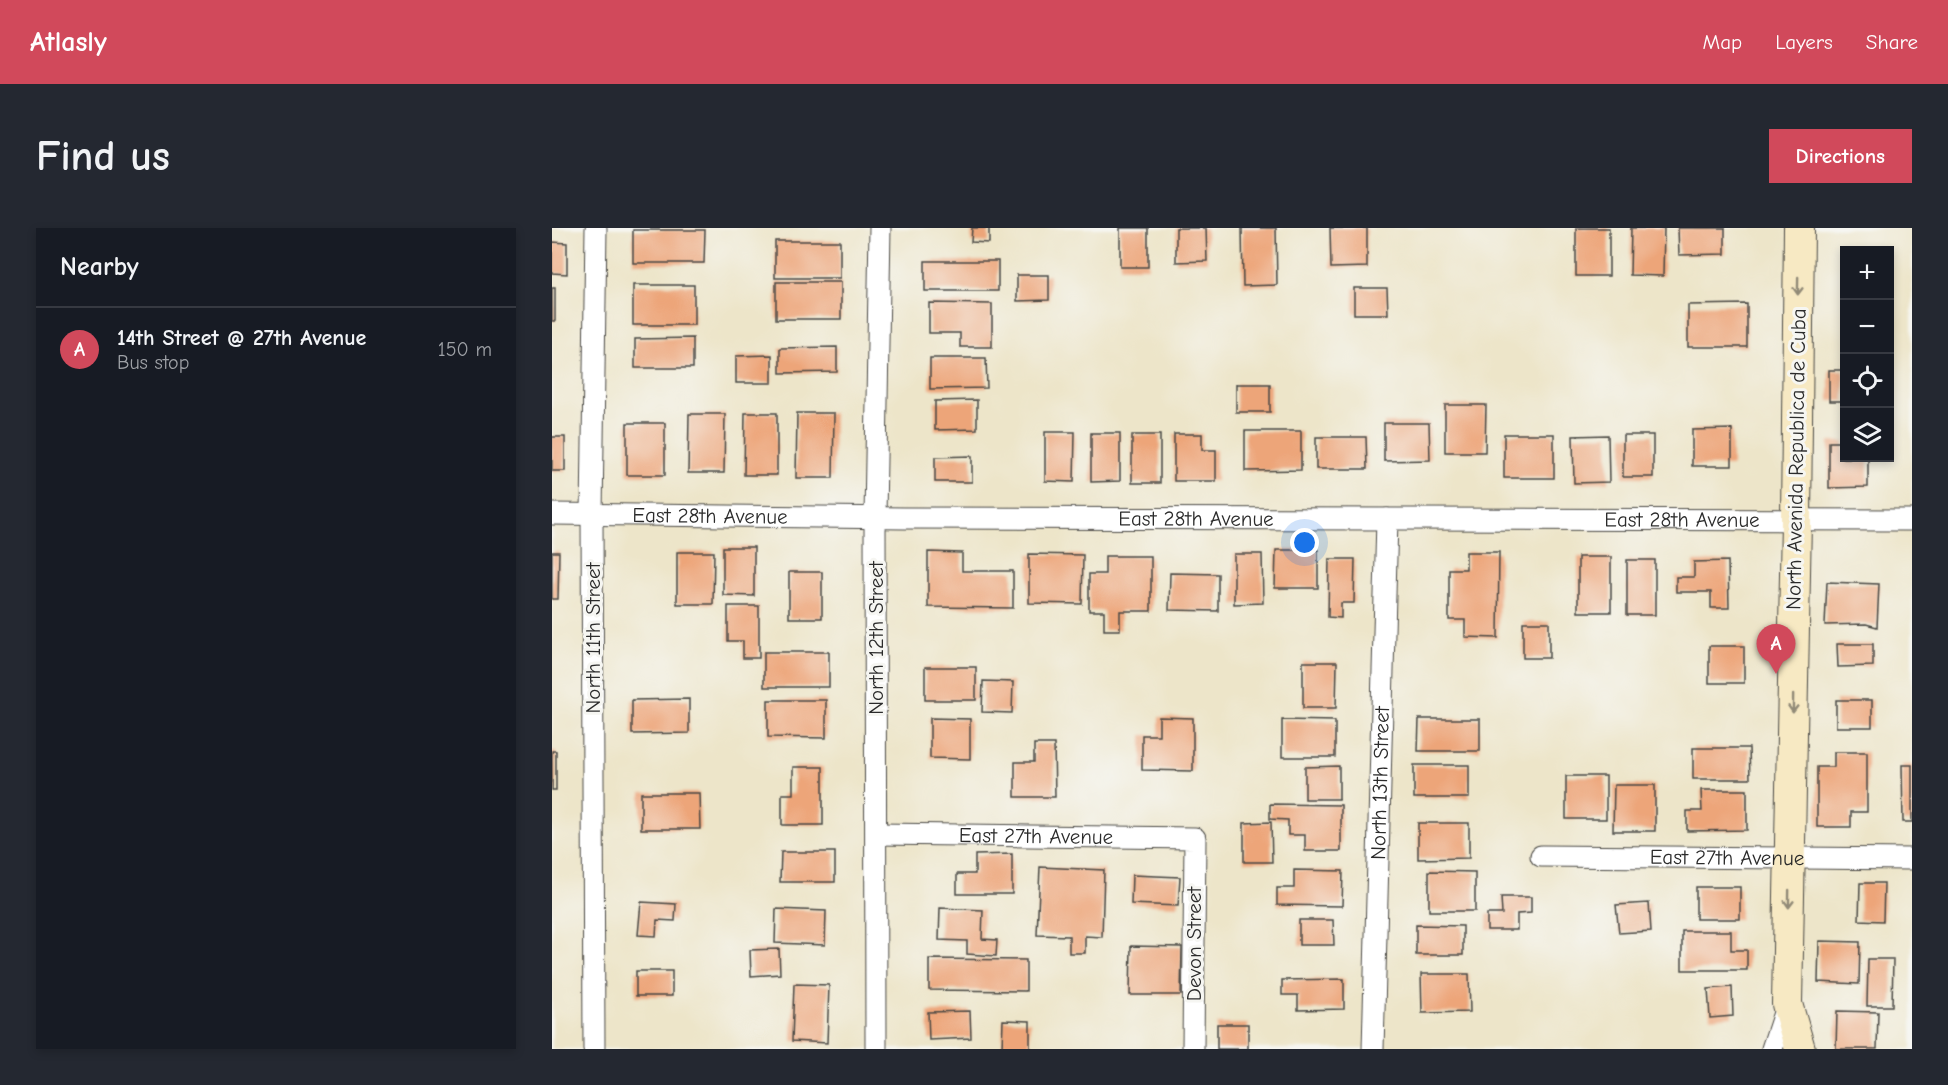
<!DOCTYPE html>
<meta charset="utf-8">
<style>
:root{--surface:#171b24;--page:#242831;--text:#f1f3f6;--muted:#9ea1a6;--line:#363941;--accent:#d1495b}
body{margin:0;font-family:"Comic Neue",sans-serif;background:var(--page);color:var(--text)}
.controls{position:absolute;right:18px;top:18px;display:grid;overflow:hidden;border-radius:0px;box-shadow:0 3px 9px #0003}
.controls button{width:54px;height:54px;display:grid;place-items:center;padding:0;border:0;border-bottom:2px solid var(--line);background:var(--surface);color:var(--text);font:30px sans-serif}
.you{position:absolute;left:753px;top:315px;width:21px;height:21px;margin:-15px;border:4px solid #fff;border-radius:50%;background:#1a73e8;box-shadow:0 0 0 9px #1a73e833}
.badge{display:grid;place-items:center;width:39px;height:39px;border-radius:50%;background:var(--accent);color:#fff;font-size:20px;font-weight:700}
.pin{position:absolute;translate:-50% -50px;filter:drop-shadow(0 2px 3px #0008)}
.pin::after{content:'';position:absolute;top:32px;width:21px;height:18px;background:inherit;clip-path:polygon(0 0,100% 0,50% 100%)}
.list{margin:0;padding:0;list-style:none}
h2{display:flex;justify-content:space-between;align-items:center;height:78px;margin:0;padding:0 24px;font-size:26px}
h2 small{font-size:20px;font-weight:400;color:var(--muted)}
.list li{display:grid;grid-template-columns:39px 1fr auto;gap:18px;align-items:center;box-sizing:border-box;height:84px;padding:0 24px;border-top:2px solid var(--line)}
.list b{display:block;font-size:22px;white-space:nowrap}
.list p{margin:0;font-size:20px;white-space:nowrap;color:var(--muted)}
.list em{font-size:20px;font-style:normal;color:var(--muted)}
.icon{flex:none;width:33px;height:33px;fill:none;stroke:currentColor;stroke-width:2;stroke-linecap:round;stroke-linejoin:round}
.map{position:relative;flex:none;width:1360px;height:821px;overflow:hidden;border-radius:0px}
header{display:flex;align-items:center;gap:36px;box-sizing:border-box;height:84px;padding:0 30px;background:var(--accent);color:#fff}
header strong{font-size:28px}
nav{display:flex;gap:33px;margin-inline-start:auto;font-size:21px}
.intro{display:flex;align-items:center;justify-content:space-between;box-sizing:border-box;height:144px;padding:0 36px}
h1{margin:0;font-size:42px}
.button{padding:15px 27px;border-radius:0px;background:var(--accent);color:#fff;font-size:21px;font-weight:700}
main{display:flex;gap:36px;padding:0 36px}
aside{flex:1;background:var(--surface);border-radius:0px;box-shadow:0 3px 9px #0003}
.map>svg:first-child{display:block}
</style>
<header>
<strong>Atlasly</strong>
<nav><a>Map</a><a>Layers</a><a>Share</a></nav>
</header>
<div class="intro"><h1>Find us</h1><a class="button">Directions</a></div>
<main>
<aside>
<h2>Nearby<small></small></h2>
<ul class="list">
<li><span class="badge">A</span><div><b>14th Street @ 27th Avenue</b><p>Bus stop</p></div><em>150 m</em></li>
</ul>
</aside>
<div class="map">
<svg width="1360" height="821" viewBox="0 0 1360 821">
<rect width="100%" height="100%" fill="#f6f6f2"/>
<filter id="ink" filterUnits="userSpaceOnUse"><feTurbulence type="fractalNoise" baseFrequency=".0167" numOctaves="2"/><feDisplacementMap in="SourceGraphic" scale="12" xChannelSelector="R" yChannelSelector="G"/><feConvolveMatrix kernelMatrix="1 2 1 2 8 2 1 2 1" color-interpolation-filters="sRGB"/></filter>
<filter id="wash" filterUnits="userSpaceOnUse"><feTurbulence type="fractalNoise" baseFrequency=".008" numOctaves="4" result="noise"/><feDisplacementMap in="SourceGraphic" scale="24" xChannelSelector="R" yChannelSelector="G"/><feGaussianBlur stdDeviation="1.35" result="paint"/><feColorMatrix in="noise" values="0 0 0 0 0 0 0 0 0 0 0 0 0 0 0 0 0 1.4 0 .05"/><feComposite in="paint" operator="in"/></filter>
<g filter="url(#wash)">
<rect width="100%" height="100%" fill="#ede5c9"/>
<g id="blocks">
<path fill="#eda579" d="M420,0H437V15L419,14Z
M568,0H596V39H568Z
M624,0H654L655,33L624,34Z
M690,0H724L725,57L691,58Z
M778,0H815V39L779,40Z
M1024,0H1057V48H1024Z
M1079,0H1112L1111,48L1078,47Z
M1126,0H1173V26L1127,27Z
M81,2H153L152,35H81Z
M223,13H288V50H223Z
M0,14L15,15V46L0,45Z
M373,33H446V63H373Z
M465,47H497V72L465,73Z
M224,54H289V91H224Z
M81,57H142V97H81Z
M0,60H3V93H0Z
M802,60H835L836,86H802Z
M377,75L440,76V119H408V105H377Z
M1195,76V119H1136V77Z
M141,110V140H83V111Z
M285,119V144L228,145V120Z
M220,127V155H184V128Z
M378,130H434L435,160L378,161Z
M1277,142H1292V173H1277Z
M684,156H718V184H684Z
M425,172V201L383,202V173Z
M893,177H934L933,224H893Z
M193,185H225V247H192Z
M245,185H282L281,250H244Z
M137,186H173L172,245H136Z
M75,195H113V247H75Z
M832,195H877L878,232L832,233Z
M1180,201V238H1140V202Z
M693,203H749V242L693,243Z
M493,204H523L522,254L493,253Z
M539,205H568V253L539,254Z
M622,206H650V222H664V253H622Z
M952,206H1002V250H952Z
M580,207H608V255H580Z
M1056,207L1057,254L1022,255L1021,208Z
M1071,207H1101V249H1071Z
M0,209H13V243H0Z
M764,209H814L815,241H764Z
M1277,214H1292V230H1316V259L1277,260Z
M420,228V254H383V229Z
M171,319H202V368L171,367Z
M724,322H766V360H723Z
M0,324H7L6,371H0Z
M125,324H162L161,376H125Z
M376,324L410,325V343H461V380L376,379Z
M914,324H947L946,410L913,409V392H897V341H914Z
M477,326L531,327L530,376L477,375Z
M682,326H710L711,375L682,376Z
M553,328H599V383H568V402H552V383H537V346H553Z
M1026,329H1059V384H1026Z
M777,331H803L802,375H789V390L776,389Z
M1075,332H1103V387H1075Z
M1176,333L1177,380H1159V364H1124V349H1142V334Z
M237,344H270V390H237Z
M618,345L666,346V383L617,382Z
M1275,354L1327,356L1325,399L1314,396L1273,397Z
M176,378H207V430H191V413H176Z
M971,394H997V430H971Z
M1285,416H1321V438L1286,439Z
M1157,418H1192V455H1157Z
M212,424H277V459H212Z
M751,434H785L784,480H751Z
M373,439H424V472H373Z
M431,453L461,454L460,485L430,484Z
M137,471V505L80,506V472Z
M216,472H274V510L216,509Z
M1284,472H1320V499H1284Z
M607,489L641,490V543L590,542V507H607Z
M378,490L418,491V531L378,530Z
M867,491H928V523H866Z
M730,492L783,493V529H730Z
M482,516H502L503,569H463V534H482Z
M1141,520H1197L1198,551H1141Z
M0,523H4V562H0Z
M1282,524H1315V584H1299V599H1265V539H1282Z
M862,537H917V570H862Z
M1350,537H1360V594H1351Z
M787,538V571H753V539Z
M241,539H271V597H230V566H241Z
M1014,548H1054V591H1014Z
M1062,557H1103V603H1061Z
M1149,562H1195V602L1135,603V583H1150Z
M89,565H147L148,601H89Z
M718,576L789,577V623H753V607H736V592L718,591Z
M719,594L720,634H692V595Z
M866,595H917V630L866,631Z
M229,624H283V654H228Z
M460,626V666H405V646H423V627Z
M488,639L552,642L550,709L533,708V725H517V708L485,707Z
M742,642L791,643L790,678L725,677V660H742Z
M877,643L923,644V683H877Z
M580,647L628,649L626,678L579,676Z
M1308,655H1332L1331,693L1307,692Z
M1144,659H1188V691H1144Z
M949,669H979V685L965,686V702H935V686H950Z
M89,674L124,676L123,693L105,692L104,708L86,707Z
M1097,675L1099,703L1067,705L1064,677Z
M388,680L431,682L430,711L445,712L444,728L415,726V713L387,712Z
M224,681L274,683L273,717L223,715Z
M747,692H781L782,717H747Z
M864,697L911,698V727H864Z
M1130,703H1179V722H1195V742H1130Z
M1267,713L1308,714L1307,756L1266,754Z
M579,718L630,719L629,767H578Z
M227,721L228,746L199,748L198,722Z
M377,731L474,732V763L377,762Z
M1316,731H1341L1340,778H1315Z
M84,743H120V768H84Z
M869,746H917L918,784L870,785Z
M792,751V781L746,782V767H730V752Z
M242,756L277,757L275,815L240,813Z
M1180,759L1181,788L1158,790L1156,761Z
M418,783L419,810L377,812L376,784Z
M1285,783L1326,784L1325,821H1284Z
M451,792L478,793V821H450Z
M665,796H696V821H665Z"/>
</g>
</g>
<g filter="url(#ink)">
<use href="#blocks" fill-opacity="0" stroke="#484743" stroke-width="1.5"/>
<g fill="none" stroke-linecap="round" stroke-linejoin="round">
<defs>
<g id="minor">
<path id="s1" d="M0,286L352,290L1360,292"/>
<path id="s2" d="M325,606L643,610L641,821"/>
<path id="s3" d="M989,628L1360,631"/>
<path d="M42,821L40,286L44,0"/>
<path d="M324,821L323,289L328,0"/>
<path id="s4" d="M821,821L835,291"/>
<path d="M1220,821L1235,776"/>
</g>
<path id="secondary" d="M1247,0L1244,292L1235,776L1248,821"/>
</defs>
<use href="#minor" stroke="#484743" stroke-width="23"/>
<use href="#secondary" stroke="#484743" stroke-width="32"/>
<use href="#minor" stroke="#fff" stroke-width="21"/>
<use href="#secondary" stroke="#f7e9c3" stroke-width="30"/>
</g>
<defs><path id="oneway-shaft" d="M-6 0H5M1.5-3L5.5 0L1.5 3" fill="none" stroke-width="1.6" stroke-linecap="round" stroke-linejoin="round" transform="scale(1.5)"/></defs>
<g stroke="#918a77">
<use href="#oneway-shaft" transform="translate(1246 58) rotate(91)"/>
<use href="#oneway-shaft" transform="translate(1241 476) rotate(91)"/>
<use href="#oneway-shaft" transform="translate(1237 671) rotate(91)"/>
</g>
</g>
<g text-anchor="middle" dominant-baseline="central" stroke-width="6" stroke-linejoin="round" paint-order="stroke">
<g font-size="21" fill="#2b2b2b" stroke="#f6f6f2">
<text transform="translate(1244 231) rotate(-89)">North Avenida Republica de Cuba</text>
<text stroke="none"><textPath href="#s1" startOffset="158">East 28th Avenue</textPath></text>
<text stroke="none"><textPath href="#s1" startOffset="644">East 28th Avenue</textPath></text>
<text stroke="none"><textPath href="#s1" startOffset="1130">East 28th Avenue</textPath></text>
<text transform="translate(41 410) rotate(-90)">North 11th Street</text>
<text transform="translate(324 410) rotate(-90)">North 12th Street</text>
<text stroke="none"><textPath href="#s4" startOffset="266">North 13th Street</textPath></text>
<text stroke="none"><textPath href="#s2" startOffset="159">East 27th Avenue</textPath></text>
<text stroke="none"><textPath href="#s3" startOffset="186">East 27th Avenue</textPath></text>
<text transform="translate(642 716) rotate(-90)">Devon Street</text>
</g>
</g>
</svg>
<div class="controls">
<button>+</button>
<button>−</button>
<button><svg class="icon" aria-label="locate" viewBox="0 0 24 24"><circle cx="12" cy="12" r="6"/><path d="M12 2v4M12 18v4M2 12h4M18 12h4"/></svg></button>
<button><svg class="icon" aria-label="layers" viewBox="0 0 24 24"><path d="M12 4l9 5-9 5-9-5zM3 14l9 5 9-5"/></svg></button>
</div>
<div class="you"></div>
<div class="pin badge" style="left:1224px;top:446px">A</div>
</div>
</main>
